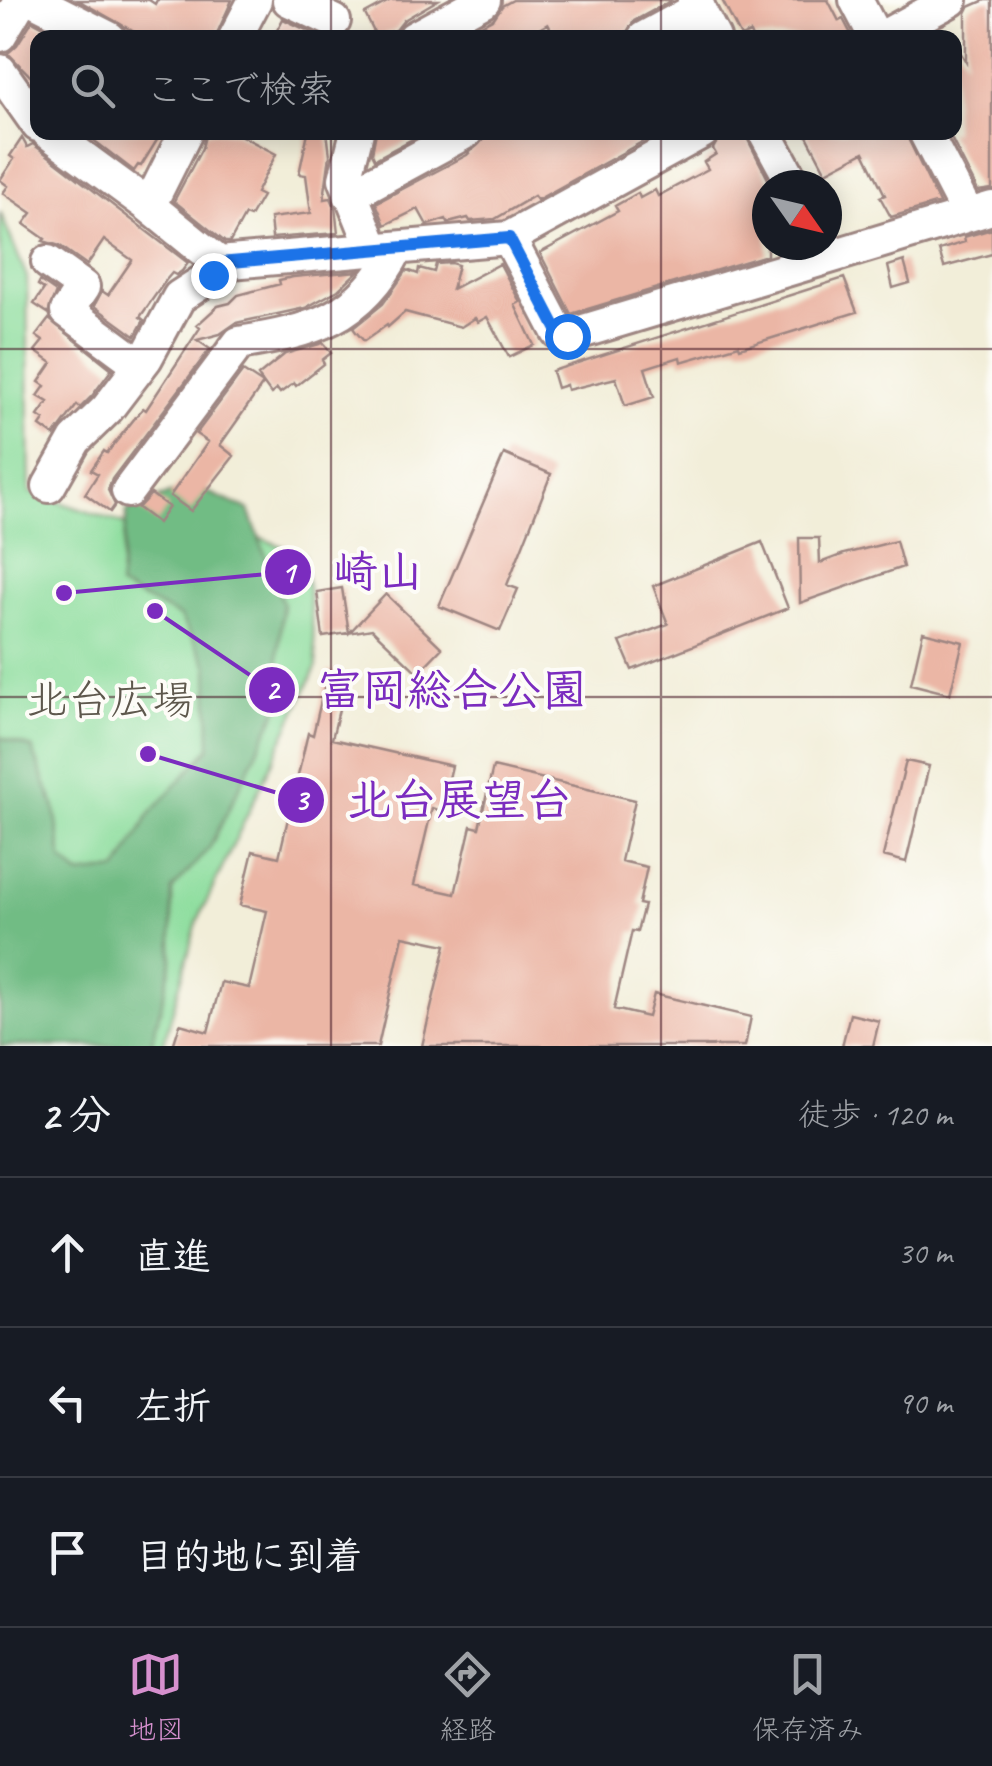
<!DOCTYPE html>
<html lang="ja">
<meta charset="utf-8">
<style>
:root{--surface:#171b24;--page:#20242c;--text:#f1f3f6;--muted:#9ea1a6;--line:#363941;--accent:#d690ce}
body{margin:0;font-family:Caveat,"Klee One",sans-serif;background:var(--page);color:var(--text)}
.compass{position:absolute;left:752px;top:170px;width:90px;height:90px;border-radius:50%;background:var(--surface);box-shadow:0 5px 25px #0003;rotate:124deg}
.stop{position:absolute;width:30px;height:30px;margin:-22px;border:8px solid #1a73e8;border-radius:50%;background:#fff}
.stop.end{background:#1a73e8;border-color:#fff;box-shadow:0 2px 10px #0008}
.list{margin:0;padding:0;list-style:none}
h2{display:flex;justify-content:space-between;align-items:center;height:130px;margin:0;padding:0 40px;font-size:42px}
h2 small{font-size:32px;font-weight:400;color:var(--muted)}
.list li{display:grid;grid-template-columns:65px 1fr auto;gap:30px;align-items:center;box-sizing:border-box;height:150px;padding:0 40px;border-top:2px solid var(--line)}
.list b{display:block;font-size:38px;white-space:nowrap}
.list em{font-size:32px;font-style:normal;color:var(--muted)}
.icon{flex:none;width:55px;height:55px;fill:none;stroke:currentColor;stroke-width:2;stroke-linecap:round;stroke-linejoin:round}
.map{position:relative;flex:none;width:992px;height:1046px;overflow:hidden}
.search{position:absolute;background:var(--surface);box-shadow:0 5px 25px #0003;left:30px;right:30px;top:30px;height:110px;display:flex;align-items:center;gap:25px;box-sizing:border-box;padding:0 35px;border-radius:20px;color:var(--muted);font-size:38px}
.sheet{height:580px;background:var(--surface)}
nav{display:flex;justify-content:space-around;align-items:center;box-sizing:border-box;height:140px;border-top:2px solid var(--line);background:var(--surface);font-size:28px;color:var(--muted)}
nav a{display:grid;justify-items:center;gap:5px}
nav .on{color:var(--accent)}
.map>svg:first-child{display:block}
</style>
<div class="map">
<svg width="992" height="1046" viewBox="0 0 992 1046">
<rect width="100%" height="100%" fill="#fdfcf7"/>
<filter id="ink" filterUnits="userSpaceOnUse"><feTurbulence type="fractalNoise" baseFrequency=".01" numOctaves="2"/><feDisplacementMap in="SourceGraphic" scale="20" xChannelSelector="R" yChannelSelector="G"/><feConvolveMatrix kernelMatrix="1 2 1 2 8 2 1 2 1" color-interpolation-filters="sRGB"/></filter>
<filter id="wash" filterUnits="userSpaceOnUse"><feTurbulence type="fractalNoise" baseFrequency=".0048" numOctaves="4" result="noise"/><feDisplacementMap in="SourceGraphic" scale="40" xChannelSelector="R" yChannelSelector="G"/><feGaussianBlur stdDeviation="2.25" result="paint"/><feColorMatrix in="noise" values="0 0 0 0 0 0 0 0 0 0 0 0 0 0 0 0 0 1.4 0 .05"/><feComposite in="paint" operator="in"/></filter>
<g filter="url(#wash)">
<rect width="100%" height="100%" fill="#f2eed9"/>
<path fill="#8cdd9d" stroke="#6b7e64" stroke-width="2.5" d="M0,212L27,277L30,492L148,532L205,516L304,555L317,666L197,922L163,1046H0Z"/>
<path fill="#71bc84" stroke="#5e6e58" stroke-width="2.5" d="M191,485L249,510L283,604L278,655L282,701L210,847L172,890V961L151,1046H0V737L32,748L55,808L62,859L79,875L118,870L150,814L210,747L208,666L180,617L119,587L127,511Z"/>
<g id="blocks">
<path fill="#ebb6a5" d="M78,0H149L155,4L157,0H232L215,38H145Z
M391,0H438L404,20L396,30L377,38L365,14Z
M513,0H672L634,21L624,38H556L548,24L523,38H457L494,18L502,6Z
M722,0H828L839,21L843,19L853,38H752L750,33L741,37Z
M985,0H992V189L978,191L948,132H954V41L966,62V13L969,7Z
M283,19L313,33L310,38H273Z
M32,21L61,36L38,38V84L8,53L17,45Z
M83,132H162L141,166L138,165L134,171Z
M206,132H234L276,154L256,193L262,196L250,217L245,215L230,242H225L174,201L202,148Z
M308,132H327L330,155L324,199L331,198L335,207L338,233L272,238L270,218L311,213L306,175L299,174Z
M376,132H412L414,138L375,159L372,153Z
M491,132H660L537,200L534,196L495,219L470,221L468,218L448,223L446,219L427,225L418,209L385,225L376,203L467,155Z
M722,132H744L771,185H767V255L571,314L540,253L618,211L615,206L638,193L640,198L655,190L658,196L708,169L704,162L716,154L713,149Z
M805,132H905L939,203L891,217L880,197L885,195L864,152L826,172Z
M22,138L27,147L33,144L188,263L182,271L176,275L172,273L166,280L140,317L144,320L135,336L94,306L102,291L108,295L132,260L104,240L87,265L60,246L43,241L45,239L24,224L32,213L3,193L8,186L0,180L14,159L10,156Z
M992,229V254L944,267L939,250L965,242L964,237Z
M904,261L910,283L893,288L888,266Z
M451,263L458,265L452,289L500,264L520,302L515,305L534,345L509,357L487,317L478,322L475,318L461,327L405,312L388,327L387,325L364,341L356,332L353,328L383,304L407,270L418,274L419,268L434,272L436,264Z
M358,271L338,290L305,308L236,323L220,334L197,340L210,349L112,479L108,490L115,505L110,512L85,494L98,474L91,470L104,451L107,453L143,408L146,410L200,328L197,325L218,306L230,303L238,295L280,284L279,280L293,277Z
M844,278L857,312L740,348L739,345L681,362L680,357L645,368L654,397L625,406L616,378L567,390L566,385L557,388L552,371Z
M40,281L56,292L48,313L34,304L44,289L38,285Z
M49,319L112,369L92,396L80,408L77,405L54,436L40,426L44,420L38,416L48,402L38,396L45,386L39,382L52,363L35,351L43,341L36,336Z
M323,343L331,353L322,360L324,364L296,386L294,383L280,393L277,389L271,394L258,376L285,354Z
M243,371L263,384L220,445L234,456L191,511L170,496L208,442L196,434Z
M504,454L551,474L507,585L518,589L500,631L439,606Z
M151,494L169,507L158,523L138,508Z
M799,538H819L820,563L844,554L896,541L903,567L800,603Z
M762,542L788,608L632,670L620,642L668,624L653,586Z
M342,588L349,633L386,594L442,648L418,673L372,629L323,637L317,592Z
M923,632L963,642L950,694L911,684Z
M328,671L347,675L332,739L452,766L441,811L432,808L414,885L455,894L471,826L479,828L493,767L635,800L621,861L647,867L639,904L644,905L637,932L632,931L614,1009L648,1017L654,994L751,1017L745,1046H422L446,945L403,936L378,1046H173L180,1024L208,1032L221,982L249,988L267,911L240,905L253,851L279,857L308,733L313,735Z
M906,761L929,766L906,862L883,856Z
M850,1014L879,1021L873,1046H842Z"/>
</g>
</g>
<g filter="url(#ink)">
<use href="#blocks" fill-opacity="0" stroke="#9e8682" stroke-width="2.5"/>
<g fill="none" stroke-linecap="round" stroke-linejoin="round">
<defs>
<path id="minor" d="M34,0L109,38
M289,0L334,21
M694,0L714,38
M856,0L876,38
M0,35L21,0
M235,38L255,0
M414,38L484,0
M644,38L699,8
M881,38L951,0
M0,71L38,125
M48,132L149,206L219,263L509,238L702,132
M357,132L345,179L374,251
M765,132L794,185
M925,132L968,215
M350,195L466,132
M149,206L186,132
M509,238L558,332L567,336L992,208
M48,262L83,287L67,311L140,365
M49,486L75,440L107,409L146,358L179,297L213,275L219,263
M128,491L239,343C312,331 361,319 397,248"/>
</defs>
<use href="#minor" stroke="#9e8682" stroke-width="38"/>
<use href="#minor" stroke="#fff" stroke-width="32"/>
</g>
</g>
<g fill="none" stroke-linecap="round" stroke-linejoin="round" filter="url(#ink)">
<path stroke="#1a73e8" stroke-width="12" d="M213,275L219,263L509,238L558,332L567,336"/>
</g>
<path fill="none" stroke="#4a1f2b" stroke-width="2.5" stroke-opacity="0.55" d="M331,0V38M661,0V38M331,132V1046M661,132V1046M0,349H992M0,697H992"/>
<g text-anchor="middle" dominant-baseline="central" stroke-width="8" stroke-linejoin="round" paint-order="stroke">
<g font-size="42" fill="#5e584d" stroke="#fdfcf7">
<text x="110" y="700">北台広場</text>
</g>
</g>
<path fill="none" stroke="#7b2cbf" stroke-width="4" d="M64 593L288 572M155 611L272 690M148 754L301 800"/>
<g fill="#7b2cbf" stroke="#fdfcf7" stroke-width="4">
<circle cx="64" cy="593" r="10"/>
<circle cx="155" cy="611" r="10"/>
<circle cx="148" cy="754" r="10"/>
<circle cx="288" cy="572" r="25"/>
<circle cx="272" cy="690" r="25"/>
<circle cx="301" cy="800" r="25"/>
</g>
<g font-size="30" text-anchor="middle" font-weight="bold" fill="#fff">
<text x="288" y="582">1</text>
<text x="272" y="700">2</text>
<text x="301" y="810">3</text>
</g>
<g font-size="45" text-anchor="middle" font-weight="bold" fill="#7b2cbf" stroke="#fdfcf7" stroke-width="8" stroke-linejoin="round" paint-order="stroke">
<text x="378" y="587">崎山</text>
<text x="452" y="705">富岡総合公園</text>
<text x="459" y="815">北台展望台</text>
</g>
</svg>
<svg class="compass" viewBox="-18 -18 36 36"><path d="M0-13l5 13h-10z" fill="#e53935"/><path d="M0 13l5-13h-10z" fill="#9ea1a6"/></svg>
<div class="stop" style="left:567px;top:336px"></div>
<div class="stop end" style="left:213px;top:275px"></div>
<div class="search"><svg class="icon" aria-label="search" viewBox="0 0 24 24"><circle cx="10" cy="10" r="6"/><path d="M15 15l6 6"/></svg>ここで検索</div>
</div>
<section class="sheet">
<h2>2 分<small>徒歩 · 120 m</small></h2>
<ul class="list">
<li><svg class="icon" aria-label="ahead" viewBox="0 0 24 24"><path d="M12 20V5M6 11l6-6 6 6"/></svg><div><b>直進</b></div><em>30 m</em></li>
<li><svg class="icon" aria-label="left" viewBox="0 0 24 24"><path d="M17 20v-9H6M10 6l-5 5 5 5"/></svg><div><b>左折</b></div><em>90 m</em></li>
<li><svg class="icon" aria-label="arrive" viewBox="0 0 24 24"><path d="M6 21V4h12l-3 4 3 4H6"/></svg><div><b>目的地に到着</b></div></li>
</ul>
</section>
<nav>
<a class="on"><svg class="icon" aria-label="map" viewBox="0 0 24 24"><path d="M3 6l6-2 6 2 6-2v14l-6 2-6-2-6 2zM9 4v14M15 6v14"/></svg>地図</a>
<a><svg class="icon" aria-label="directions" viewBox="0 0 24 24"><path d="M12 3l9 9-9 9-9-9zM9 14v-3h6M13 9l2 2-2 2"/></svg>経路</a>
<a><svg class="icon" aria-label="saved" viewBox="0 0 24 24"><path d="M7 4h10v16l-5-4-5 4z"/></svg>保存済み</a>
</nav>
